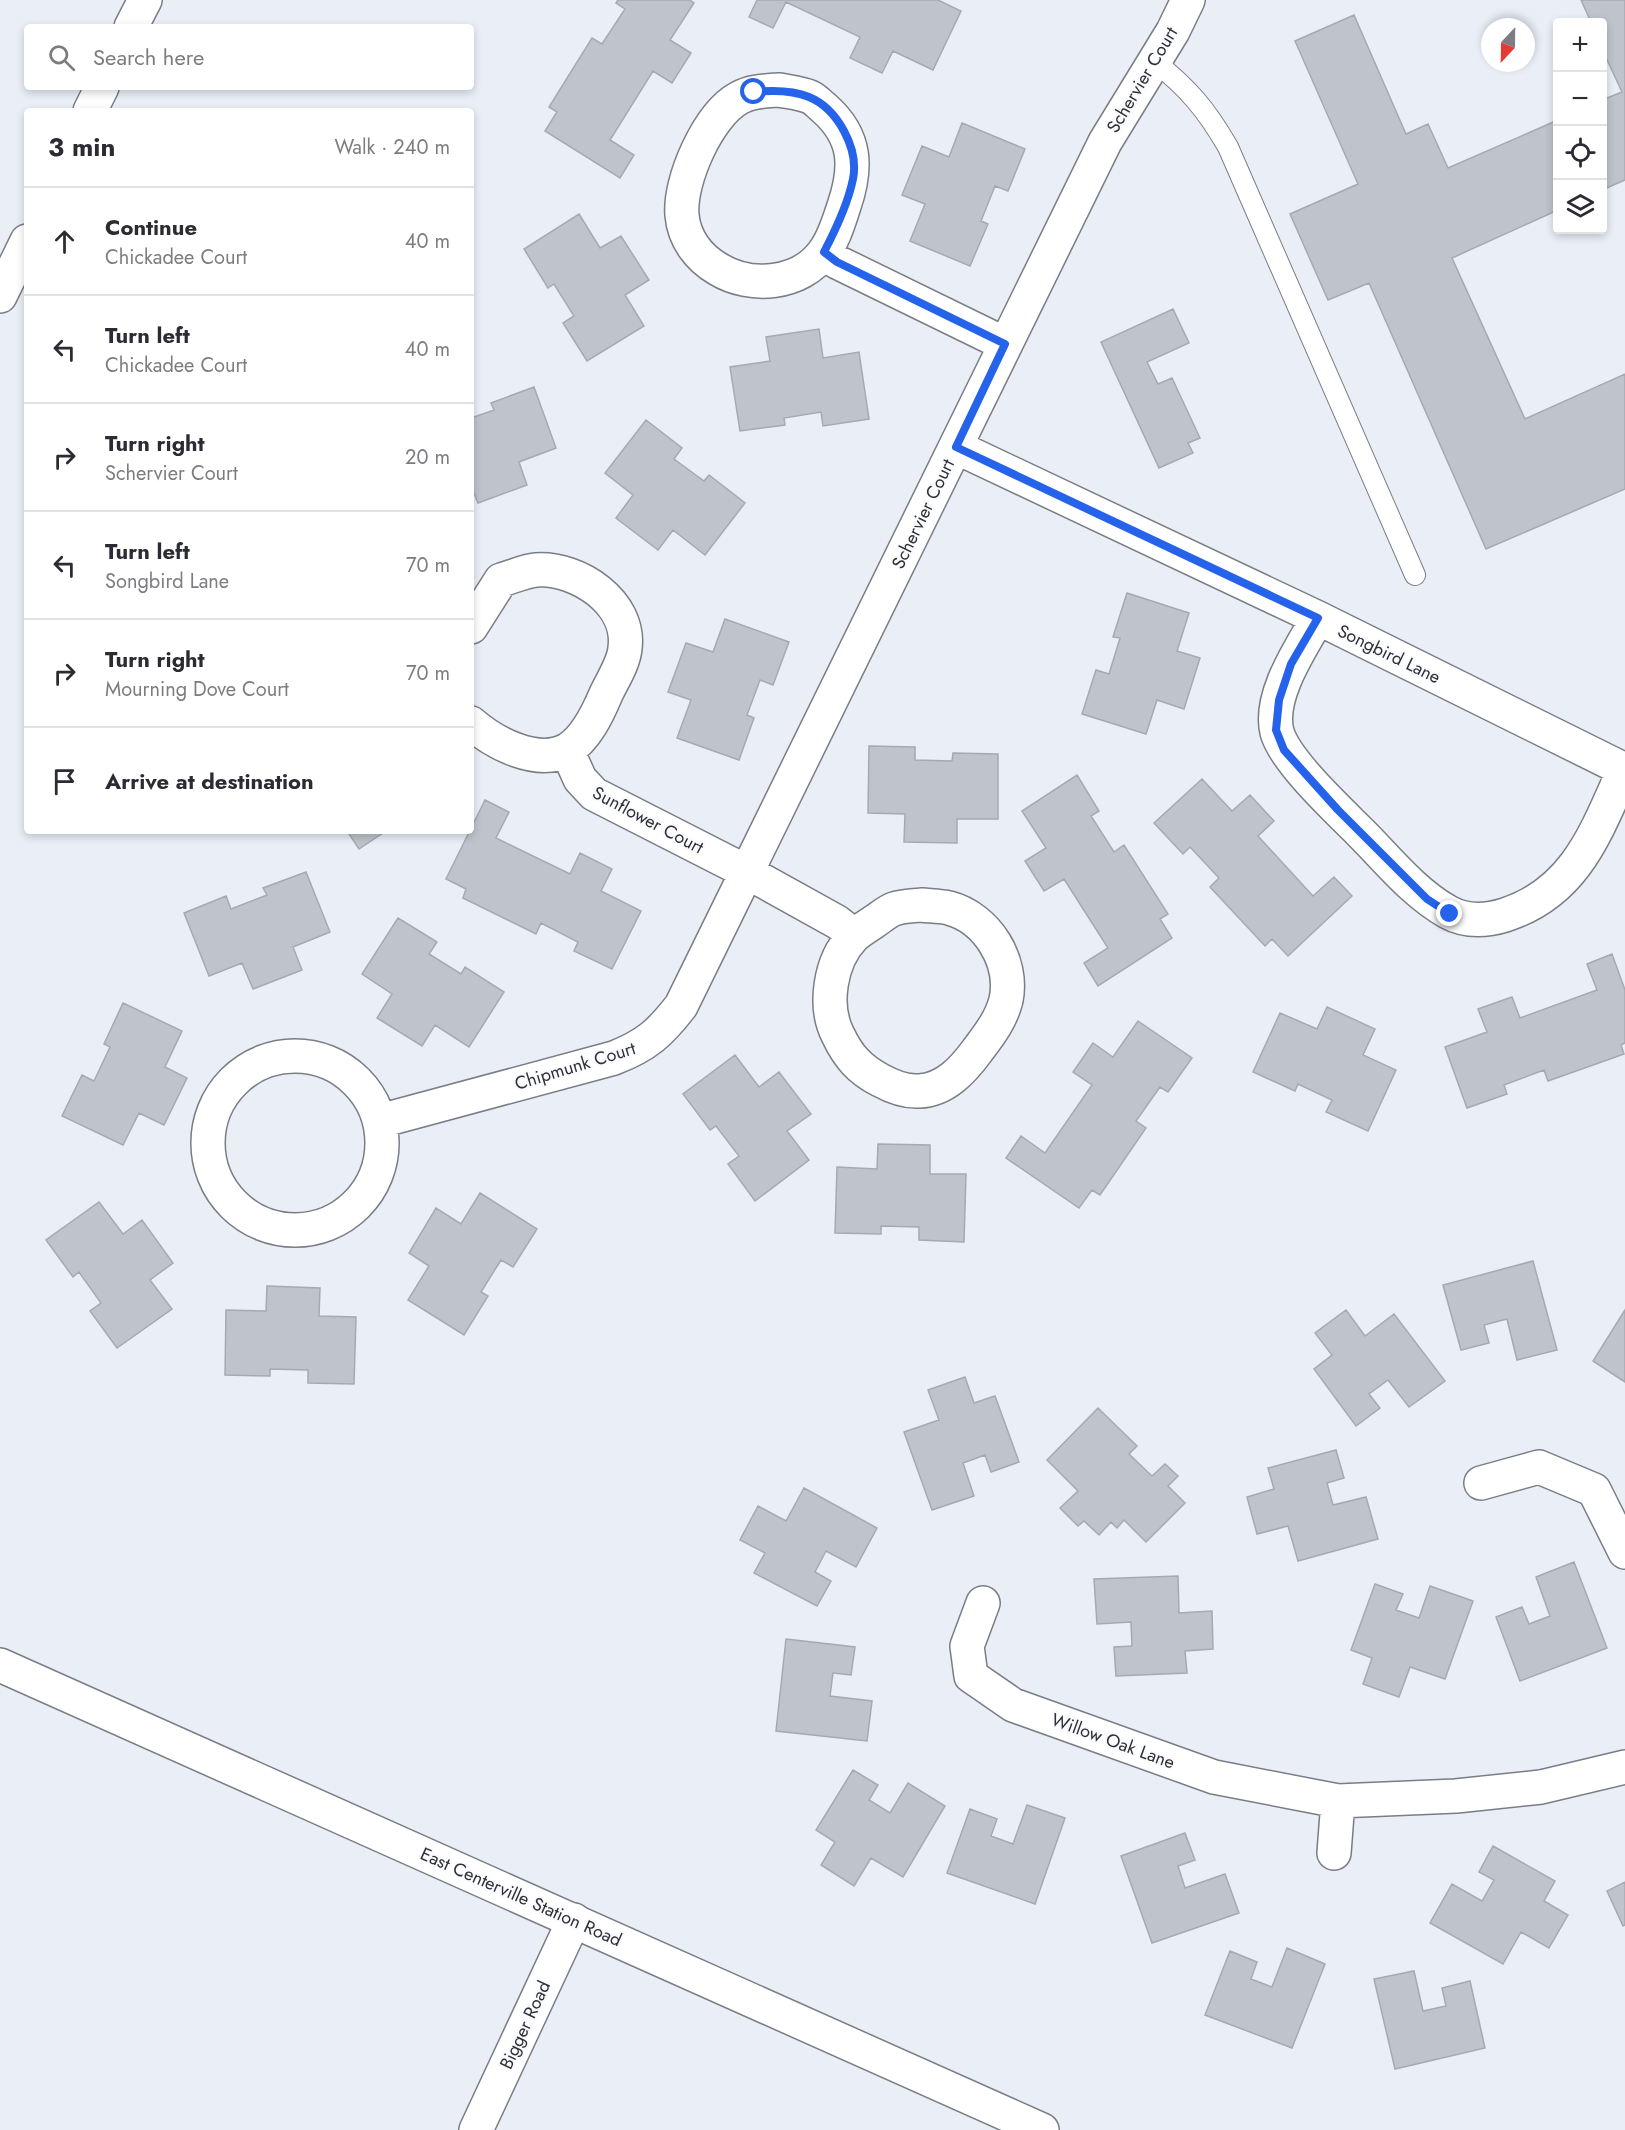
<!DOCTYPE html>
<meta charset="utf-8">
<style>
:root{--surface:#fff;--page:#f2f2f3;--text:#2b2b33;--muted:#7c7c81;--line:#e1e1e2}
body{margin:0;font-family:Jost,sans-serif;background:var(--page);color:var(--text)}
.controls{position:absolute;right:18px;top:18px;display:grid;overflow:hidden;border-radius:6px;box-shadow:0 3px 9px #0003}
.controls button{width:54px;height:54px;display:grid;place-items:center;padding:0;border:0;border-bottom:2px solid var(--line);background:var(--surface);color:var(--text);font:30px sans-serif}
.compass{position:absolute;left:1481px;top:18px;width:54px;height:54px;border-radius:50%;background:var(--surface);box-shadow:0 3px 9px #0003;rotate:202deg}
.stop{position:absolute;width:18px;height:18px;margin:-14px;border:4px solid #2563eb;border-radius:50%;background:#fff}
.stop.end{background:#2563eb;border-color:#fff;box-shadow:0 2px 6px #0008}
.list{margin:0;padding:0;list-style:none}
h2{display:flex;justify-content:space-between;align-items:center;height:78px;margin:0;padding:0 24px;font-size:26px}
h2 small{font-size:20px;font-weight:400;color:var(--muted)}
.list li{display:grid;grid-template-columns:39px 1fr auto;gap:18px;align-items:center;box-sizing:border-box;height:108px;padding:0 24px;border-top:2px solid var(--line)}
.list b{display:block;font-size:22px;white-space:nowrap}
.list p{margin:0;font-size:20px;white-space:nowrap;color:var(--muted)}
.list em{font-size:20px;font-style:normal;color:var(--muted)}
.icon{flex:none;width:33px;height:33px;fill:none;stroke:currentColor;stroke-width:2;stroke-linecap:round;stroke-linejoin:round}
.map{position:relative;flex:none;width:1625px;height:2130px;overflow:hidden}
.search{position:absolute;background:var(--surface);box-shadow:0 3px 9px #0003;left:24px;top:24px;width:450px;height:66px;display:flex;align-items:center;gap:15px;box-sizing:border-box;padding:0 21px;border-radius:6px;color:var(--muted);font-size:22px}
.panel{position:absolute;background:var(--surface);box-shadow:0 3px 9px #0003;left:24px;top:108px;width:450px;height:726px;border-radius:6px}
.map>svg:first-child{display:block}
</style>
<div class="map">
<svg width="1625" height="2130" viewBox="0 0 1625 2130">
<rect width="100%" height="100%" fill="#e9eef7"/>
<path fill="#bfc4cc" stroke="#a5aab2" stroke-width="1.5" d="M618,0H690L694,3L670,40L691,53L672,83L653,71L610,140L634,155L620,178L545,131L557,112L549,107L592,38L602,44L625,9L616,3Z
M757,0H938L961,11L933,70L893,51L882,73L850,58L860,37L786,2L773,28L749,17Z
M1581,0H1625V180L1602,190V100L1622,92L1602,49V22H1591Z
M1354,15L1406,134L1428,124L1448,168L1558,120V210L1452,258L1525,419L1625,374V489L1486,549L1369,283L1328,300L1290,214L1358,184L1295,41Z
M962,123L1025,149L1008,191L995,186L981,221L988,224L970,266L910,241L925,204L902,195L922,146L949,157Z
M579,214L600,248L621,236L649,280L625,295L644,326L587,361L563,323L574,316L554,284L548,288L524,249Z
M1173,309L1189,343L1147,362L1158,384L1172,378L1200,438L1188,443L1193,453L1159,468L1101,342Z
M819,329L823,358L859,352L869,419L823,426L821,412L784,418L785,425L740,431L730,367L770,361L766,337Z
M534,387L556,448L519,462L527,485L478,503L471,486V418L494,410L491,403Z
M646,420L682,448L674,459L704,481L709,475L745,503L705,555L673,530L658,550L616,518L633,495L605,473Z
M1127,593L1189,613L1177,651L1200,658L1184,709L1157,700L1146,734L1082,714L1096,670L1109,674L1120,638L1113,637Z
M725,619L789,642L773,685L760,680L747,715L754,718L739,760L677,738L691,700L668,692L686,643L713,652Z
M869,746L915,747V760L952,761L953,753L998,754V819H957V843L904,842L905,814L868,813Z
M1077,775L1099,811L1091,816L1114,852L1124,845L1168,914L1160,919L1172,938L1098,986L1084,963L1108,948L1064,879L1044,891L1025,861L1046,848L1022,811Z
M1202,779L1232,811L1250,795L1274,821L1258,836L1313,896L1334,877L1352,896L1288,956L1272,939L1265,946L1210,887L1219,878L1190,847L1183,854L1154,823Z
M485,800L509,812L496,838L570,874L580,853L612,869L601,891L641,911L612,969L574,951L578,942L541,923L536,934L463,898L466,889L446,879Z
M347,831H386L359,849Z
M306,872L330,932L293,947L302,970L253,989L242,963L209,976L184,913L226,896L231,909L267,895L263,888Z
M398,918L437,942L429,954L461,974L465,967L504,992L469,1047L435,1025L422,1046L377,1018L392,994L362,974Z
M1612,954L1625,990V1043L1621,1045L1624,1054L1548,1081L1544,1070L1504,1085L1507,1094L1467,1108L1445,1047L1487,1032L1478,1009L1512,997L1520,1018L1597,990L1587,964Z
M123,1003L182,1031L165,1067L187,1078L164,1125L139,1113L123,1145L62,1116L82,1075L94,1081L110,1047L104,1044Z
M1327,1007L1375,1029L1363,1055L1396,1070L1368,1131L1326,1112L1332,1100L1298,1084L1295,1091L1253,1072L1280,1013L1317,1029Z
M1138,1021L1192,1058L1168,1092L1160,1087L1136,1121L1146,1128L1100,1195L1092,1190L1079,1208L1006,1158L1021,1136L1045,1153L1092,1085L1073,1072L1093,1043L1113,1057Z
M735,1055L759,1087L779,1072L811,1114L787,1131L809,1160L755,1201L728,1164L739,1156L716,1126L710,1130L683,1094Z
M878,1144L930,1145V1174H966L964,1242L919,1240V1227L881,1226V1234L835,1233L837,1167L877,1169Z
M480,1193L537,1229L513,1267L501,1260L481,1292L488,1296L464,1335L408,1300L429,1266L409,1253L436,1208L461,1224Z
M99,1202L123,1234L142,1220L173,1263L150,1280L172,1309L117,1348L90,1311L101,1303L79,1272L73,1277L46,1240Z
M1533,1261L1557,1350L1517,1360L1507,1319L1484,1325L1489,1343L1461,1350L1443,1285Z
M267,1286L320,1288L319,1316L356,1317L354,1384L308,1383V1370L270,1369V1376L225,1375L226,1310L266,1311Z
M1346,1310L1365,1336L1394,1314L1445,1381L1409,1407L1388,1380L1369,1394L1380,1408L1356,1426L1314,1369L1332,1355L1315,1333Z
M1625,1310V1382L1593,1361Z
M965,1377L974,1403L995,1396L1019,1462L991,1472L985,1455L963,1463L974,1496L932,1510L904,1432L939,1420L928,1390Z
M1098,1408L1137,1446L1129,1454L1152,1476L1165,1464L1178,1476L1168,1486L1185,1503L1146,1542L1124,1520L1117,1528L1111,1522L1099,1535L1084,1521L1078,1526L1060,1508L1078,1491L1047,1460Z
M1336,1450L1344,1478L1327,1483L1333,1505L1366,1497L1378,1539L1298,1561L1288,1526L1257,1534L1247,1497L1274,1489L1268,1468Z
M804,1488L877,1528L856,1567L826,1551L815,1572L831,1581L817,1606L754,1573L765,1553L740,1540L758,1506L786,1521Z
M1574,1562L1607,1648L1520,1681L1496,1617L1522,1607L1529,1624L1550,1616L1536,1577Z
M1178,1576L1179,1613L1212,1611L1213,1649L1185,1651L1187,1673L1116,1676L1114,1647L1132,1646L1131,1622L1097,1624L1094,1579Z
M1375,1584L1403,1594L1396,1610L1419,1618L1430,1586L1473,1601L1445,1679L1410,1667L1399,1697L1363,1684L1372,1658L1351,1650Z
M786,1639L855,1647L851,1675L833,1673L830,1696L872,1701L867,1741L776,1731Z
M853,1770L878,1785L869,1800L890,1813L908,1783L945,1806L903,1877L871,1858L854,1886L821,1865L835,1842L816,1830Z
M1027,1805L1065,1818L1035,1904L947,1873L970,1809L997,1819L991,1836L1013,1844Z
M1185,1833L1195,1860L1178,1866L1185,1888L1225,1874L1239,1913L1152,1943L1121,1856Z
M1493,1846L1555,1881L1544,1901L1568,1915L1549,1948L1521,1932L1503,1964L1430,1923L1452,1884L1482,1901L1494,1880L1479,1872Z
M1625,1882V1925L1623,1926L1607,1891Z
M1287,1948L1325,1964L1292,2048L1205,2015L1230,1951L1257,1962L1251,1979L1272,1987Z
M1414,1971L1423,2011L1446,2006L1442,1988L1470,1981L1485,2048L1395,2069L1374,1979Z"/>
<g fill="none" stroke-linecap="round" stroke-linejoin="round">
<defs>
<path id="service" d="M1154,61C1188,88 1206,109 1228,147L1415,575"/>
<path id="minor" d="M131,27L145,0
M779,90C789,92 801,93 810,97C815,99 820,105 824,108C857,137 857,168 844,206C839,221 834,239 824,252C800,285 751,289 718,269C699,258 684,239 682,215C679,181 708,115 739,98C751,91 765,91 779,90Z
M90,111L102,87
M824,252L837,262L1005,344
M0,296L27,241
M956,447L1318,618L1625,770
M1318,618C1301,648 1268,696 1277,732C1285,761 1338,810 1361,833C1388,860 1414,893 1448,912C1466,922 1486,921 1505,915C1576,892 1596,832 1624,770
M471,627L501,580C512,577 525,571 536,570C578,567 631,603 625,648C624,663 612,681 606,694C598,713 586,739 567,750C537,766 494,743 471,723
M567,750L580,779L594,794L747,872L837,922L854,935
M921,905C930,906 940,906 949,908C987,918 1014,961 1006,1000C1001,1020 989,1035 977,1051C963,1070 945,1090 919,1091C906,1092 891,1086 880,1080C859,1069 848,1056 838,1035C823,1006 830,961 853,937C859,931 868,926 875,921C881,917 888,911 894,909C903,906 913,906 921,905Z
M208 1143a87 87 0 1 1 174 0a87 87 0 1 1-174 0Z
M380,1121L614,1058C647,1045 660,1033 681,1006L1105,142L1173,31L1188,0
M1481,1483L1539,1467L1594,1490L1625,1552
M983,1603L967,1646L971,1676L1013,1705L1214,1777L1338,1801L1456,1796L1541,1787L1625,1767
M1334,1853L1338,1801
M476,2130L574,1920"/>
<path id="tertiary" d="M0,1665L1042,2130"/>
</defs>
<use href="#service" stroke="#797e85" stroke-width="22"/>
<use href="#minor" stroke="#797e85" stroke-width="36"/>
<use href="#tertiary" stroke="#797e85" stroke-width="36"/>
<use href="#service" stroke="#fff" stroke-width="20"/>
<use href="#minor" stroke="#fff" stroke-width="33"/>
<use href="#tertiary" stroke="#fff" stroke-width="33"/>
</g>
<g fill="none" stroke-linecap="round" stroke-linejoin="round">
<path stroke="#2563eb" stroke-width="8" d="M754,92C773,90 792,90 809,97C838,109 859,149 853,179C848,204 836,229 824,252L837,262L1005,344L956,447L1318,618L1291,664L1279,700L1276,730L1284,750L1338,810L1427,899L1450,914"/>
</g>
<g text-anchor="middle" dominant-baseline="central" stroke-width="4.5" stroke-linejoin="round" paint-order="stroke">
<g font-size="18" fill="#2e3033" stroke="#f9fbff">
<text transform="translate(1142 80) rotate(-59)">Schervier Court</text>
<text transform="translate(923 514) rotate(-64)">Schervier Court</text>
<text transform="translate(1389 654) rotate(26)">Songbird Lane</text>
<text transform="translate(648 820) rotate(28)">Sunflower Court</text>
<text transform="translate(575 1066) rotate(-17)">Chipmunk Court</text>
<text transform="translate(1113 1741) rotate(20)">Willow Oak Lane</text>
<text transform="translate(521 1897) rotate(24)">East Centerville Station Road</text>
<text transform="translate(525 2025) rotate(-65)">Bigger Road</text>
</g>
</g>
</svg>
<div class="controls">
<button>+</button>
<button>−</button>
<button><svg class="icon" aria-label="locate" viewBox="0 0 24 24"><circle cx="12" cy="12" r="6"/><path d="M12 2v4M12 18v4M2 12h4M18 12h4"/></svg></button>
<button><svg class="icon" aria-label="layers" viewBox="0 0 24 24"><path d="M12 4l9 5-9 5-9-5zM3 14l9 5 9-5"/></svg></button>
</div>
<svg class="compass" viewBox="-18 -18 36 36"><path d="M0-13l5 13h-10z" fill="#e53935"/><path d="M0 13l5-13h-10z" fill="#7c7c81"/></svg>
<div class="stop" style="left:754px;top:92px"></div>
<div class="stop end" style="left:1450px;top:914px"></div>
<div class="search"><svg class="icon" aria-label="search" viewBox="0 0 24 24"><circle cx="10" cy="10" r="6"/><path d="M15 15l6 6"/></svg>Search here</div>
<section class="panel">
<h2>3 min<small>Walk · 240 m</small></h2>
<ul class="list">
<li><svg class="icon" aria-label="ahead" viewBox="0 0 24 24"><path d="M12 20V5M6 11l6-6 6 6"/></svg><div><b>Continue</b><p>Chickadee Court</p></div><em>40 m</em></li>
<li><svg class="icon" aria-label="left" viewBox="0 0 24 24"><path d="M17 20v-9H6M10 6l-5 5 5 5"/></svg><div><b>Turn left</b><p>Chickadee Court</p></div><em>40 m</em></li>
<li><svg class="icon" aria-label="right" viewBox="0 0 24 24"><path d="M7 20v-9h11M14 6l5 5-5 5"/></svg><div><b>Turn right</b><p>Schervier Court</p></div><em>20 m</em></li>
<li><svg class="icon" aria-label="left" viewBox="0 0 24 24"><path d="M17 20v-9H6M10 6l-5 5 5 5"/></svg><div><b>Turn left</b><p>Songbird Lane</p></div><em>70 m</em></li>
<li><svg class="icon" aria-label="right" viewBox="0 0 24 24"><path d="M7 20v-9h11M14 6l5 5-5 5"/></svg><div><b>Turn right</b><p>Mourning Dove Court</p></div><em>70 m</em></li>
<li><svg class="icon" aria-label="arrive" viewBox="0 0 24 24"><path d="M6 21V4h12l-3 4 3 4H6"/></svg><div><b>Arrive at destination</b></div></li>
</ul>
</section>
</div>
